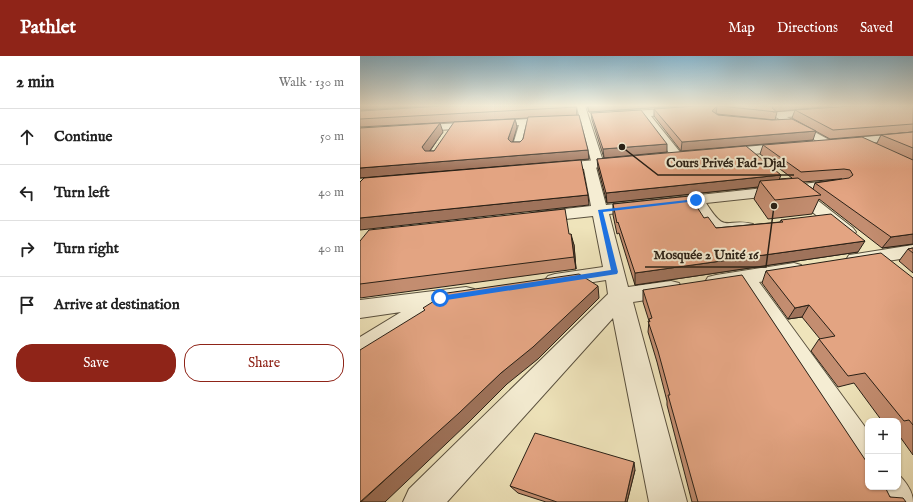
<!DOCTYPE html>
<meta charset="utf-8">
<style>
:root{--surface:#fff;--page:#f2f2f2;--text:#222;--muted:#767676;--line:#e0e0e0;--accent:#8f2418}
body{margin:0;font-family:"IM FELL English",serif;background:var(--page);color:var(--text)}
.controls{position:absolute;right:12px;bottom:12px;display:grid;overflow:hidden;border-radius:8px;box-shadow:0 1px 3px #0004}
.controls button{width:36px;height:36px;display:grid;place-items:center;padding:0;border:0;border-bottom:1px solid var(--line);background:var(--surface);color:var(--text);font:20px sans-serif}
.stop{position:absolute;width:12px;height:12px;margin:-9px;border:3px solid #1a73e8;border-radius:50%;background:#fff}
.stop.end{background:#1a73e8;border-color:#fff;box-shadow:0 1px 4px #0008}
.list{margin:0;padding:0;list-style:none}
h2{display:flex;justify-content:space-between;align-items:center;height:52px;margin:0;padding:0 16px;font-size:17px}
h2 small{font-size:13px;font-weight:400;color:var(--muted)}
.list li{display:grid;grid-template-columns:26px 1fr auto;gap:12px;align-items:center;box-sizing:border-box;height:56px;padding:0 16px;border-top:1px solid var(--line)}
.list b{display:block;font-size:15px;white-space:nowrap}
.list em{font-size:13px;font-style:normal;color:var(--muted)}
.actions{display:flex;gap:8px;padding:12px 16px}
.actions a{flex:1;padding:9px 0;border:1px solid var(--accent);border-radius:16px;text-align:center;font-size:14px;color:var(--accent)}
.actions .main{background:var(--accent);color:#fff}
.icon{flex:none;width:22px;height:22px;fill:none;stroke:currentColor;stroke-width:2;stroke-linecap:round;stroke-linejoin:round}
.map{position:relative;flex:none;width:553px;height:446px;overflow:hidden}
header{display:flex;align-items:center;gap:24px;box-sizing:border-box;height:56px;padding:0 20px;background:var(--accent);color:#fff}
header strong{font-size:19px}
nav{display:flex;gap:22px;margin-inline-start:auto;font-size:14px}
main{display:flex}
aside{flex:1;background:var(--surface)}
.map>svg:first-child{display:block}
</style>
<header>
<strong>Pathlet</strong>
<nav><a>Map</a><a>Directions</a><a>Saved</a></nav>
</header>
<main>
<aside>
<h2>2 min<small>Walk · 130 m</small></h2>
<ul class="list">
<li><svg class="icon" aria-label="ahead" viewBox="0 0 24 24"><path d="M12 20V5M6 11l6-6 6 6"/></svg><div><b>Continue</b></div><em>50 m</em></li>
<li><svg class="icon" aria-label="left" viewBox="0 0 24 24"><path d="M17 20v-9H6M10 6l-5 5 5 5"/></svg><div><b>Turn left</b></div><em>40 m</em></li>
<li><svg class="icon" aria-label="right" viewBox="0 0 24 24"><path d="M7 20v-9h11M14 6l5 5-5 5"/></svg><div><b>Turn right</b></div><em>40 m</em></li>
<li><svg class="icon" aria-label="arrive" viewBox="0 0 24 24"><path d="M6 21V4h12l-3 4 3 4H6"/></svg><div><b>Arrive at destination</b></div></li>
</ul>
<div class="actions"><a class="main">Save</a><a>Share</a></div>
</aside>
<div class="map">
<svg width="553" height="446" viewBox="0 0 553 446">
<rect width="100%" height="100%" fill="#efe4bb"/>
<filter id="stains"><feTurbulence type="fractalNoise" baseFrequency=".005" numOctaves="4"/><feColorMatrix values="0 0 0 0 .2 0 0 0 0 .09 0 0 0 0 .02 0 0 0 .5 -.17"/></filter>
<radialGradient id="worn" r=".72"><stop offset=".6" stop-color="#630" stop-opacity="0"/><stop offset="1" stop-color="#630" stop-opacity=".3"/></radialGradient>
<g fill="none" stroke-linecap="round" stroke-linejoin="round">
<defs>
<path id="minor" d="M217,50H225L244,108L242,111H236L246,149L479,124L484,125L486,128L484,131L447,136L493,172L496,176L493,180L487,181L481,180L431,138L346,147C367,180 365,161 393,168L396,172L393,176C359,184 348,178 331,149L249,158L268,231L311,225L319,227L322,233L319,239L273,246L327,446H289L253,262L87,446H43L49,433L248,238L246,224L195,232L188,230L184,225L188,220L195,218L243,211L233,160L178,166L172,165L170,161L172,157L178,156L231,150L223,108L225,105H231L221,65L169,68L164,92L162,94H154L152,92L159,69L0,79V73L219,60Z
M397,50H408L418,56L465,53L466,55L462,58L427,61L473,86L475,88L473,90H465Z
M322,52L326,55L325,57L291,60L324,101L322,104H314L282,60L255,62L250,59L255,56Z
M553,189V201L496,210L489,209L486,204L489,199L496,198Z
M434,207L441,209L444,214L441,219L399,226L508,375V421L496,416L379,230L356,233L348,231L345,226L348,221L356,219Z
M106,231L114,233L117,239L114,245L84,250L9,303L0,306V281L41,256L0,262V244Z
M538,418C546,426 553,435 553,446H515L508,431H538Z"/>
<path id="tertiary" d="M553,77V83L479,91L475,89L473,87L475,85L479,83Z
M431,87L435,88L437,91L435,94L362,101L358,100L356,97L358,94L362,93Z
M268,101L273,102L275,105L273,108L192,116L187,115L185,112L187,109L192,108Z"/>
</defs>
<use href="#minor" stroke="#5a513f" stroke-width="2"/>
<use href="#tertiary" stroke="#5a513f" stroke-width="2"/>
<use href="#minor" fill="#f5edd3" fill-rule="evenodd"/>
<use href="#tertiary" fill="#f5edd3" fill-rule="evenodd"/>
</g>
<path fill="#c38d70" stroke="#292016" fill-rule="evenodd" d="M216,50L217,59L229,103L0,122V72L83,76L70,95H74L155,63L157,71L152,86H160L163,83L168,62L0,71V55Z
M227,50H318L229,56Z
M335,50H472L417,55V56L415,64L357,58L453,84L321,95L294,60V53Z
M553,50V76L470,83L432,62L435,54Z
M231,57L307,96L244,102L232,64Z
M553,76V188L522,192L459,143L452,158L408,163L394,143L398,131L247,147L238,112L237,103L419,123L432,122L400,98L403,89L517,87L521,79ZM479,123H482L455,127L453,133L443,126Z
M253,148L344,162L356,172L420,166L421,164L498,196L275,229L259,177L257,178L253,159Z
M209,178L214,189L216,213L0,242V185Z
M553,192V217L539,205L548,193Z
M406,215L553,222V399L538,378V365H522L494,327L478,331L451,295L459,283H460L442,261L428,263L402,227Z
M283,234L530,441L546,446H332L307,349V345L297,306L288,276L289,265L283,246Z
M275,414L267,446H186L158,437L150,430Z"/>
<path fill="#9f735b" stroke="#292016" d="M0,50H73L0,54Z
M228,50H318L229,56Z
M357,50L356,58L352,55Z
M413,50H472L413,56L412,52Z
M155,63L157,71L151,92L148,83Z
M80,67L83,76L66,100L62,91Z
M456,75L453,84L321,95L322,86Z
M307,88V96L244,102L243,93Z
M228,94L229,103L0,122V112Z
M421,119L417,129L400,125L398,131L247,147L246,137Z
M228,139L229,149L0,174V162Z
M211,178L214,189L216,213L214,201Z
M553,178V188L522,192L531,181Z
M505,185L498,196L275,229V217Z
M238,230L239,242L178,303L147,328L108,367L25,446H1L141,317Z
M449,249L442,261L428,263L435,252Z
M274,406L275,414L267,446H265Z"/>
<path fill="#e3a482" stroke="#292016" d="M82,50H216V51L0,63V55Z
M335,50H357L352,55L358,59L412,64L432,63L456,75L322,86L294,53Z
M360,50H413L412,52L417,56Z
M491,50H553V68L473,74L435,54Z
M281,54L307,88L243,93L231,57Z
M219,59L228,94L0,112V72L80,67L62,91L65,95H74L94,66L155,63L148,83L151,86H160L163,83L168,61Z
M553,76V92L521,79Z
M502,81L553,104V178L531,181L455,127L489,122L493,119L490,114L484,113L441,116L403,89Z
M386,90L421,119L246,137L237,103Z
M221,104L228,139L0,162V126L4,122Z
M438,122L461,139L415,144L400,125Z
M330,140L344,162L348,161L356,172L423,166L421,164L471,158L505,185L275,217L258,166L257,167L253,148Z
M205,153L209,178H211L214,201L0,228V185L9,174Z
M553,192V197L548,193Z
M521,197L553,222V369L549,364L544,365L505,317L488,320L459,283L475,280L449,249L435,252L406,215Z
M219,218L238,230L173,291L141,317L99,357L0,446V294L65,254L63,252L87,237Z
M382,219L508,408V431H525L530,441L543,442L546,446H338L308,339H310L298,295L288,265L290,266L289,263L292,262L283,234Z
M175,377L274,406L265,446H197L150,430Z"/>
<linearGradient id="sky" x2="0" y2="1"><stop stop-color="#89b8d0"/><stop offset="0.44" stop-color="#f8f3e0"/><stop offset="1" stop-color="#f8f3e0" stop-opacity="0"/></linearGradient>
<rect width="553" height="113" fill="url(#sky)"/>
<path fill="#1a73e8" d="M336,143L337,145L243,156L258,216L257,218L80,245L77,242L80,240L251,214L238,154Z"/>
<path fill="none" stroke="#292016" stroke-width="1.5" d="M262 91L298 119H434M414 150L406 211H285"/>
<g fill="#292016" stroke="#f5edd3" stroke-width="1.5">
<circle cx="262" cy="91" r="4"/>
<circle cx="414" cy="150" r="4"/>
</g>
<g font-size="13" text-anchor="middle" font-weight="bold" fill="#292016" stroke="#f5edd3" stroke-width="4" stroke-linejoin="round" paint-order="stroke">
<text x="366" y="111">Cours Privés Fad-Djal</text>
<text x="346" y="203">Mosquée 2 Unité 16</text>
</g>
<rect width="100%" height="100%" filter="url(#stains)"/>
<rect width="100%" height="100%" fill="url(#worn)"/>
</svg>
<div class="controls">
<button>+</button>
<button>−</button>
</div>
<div class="stop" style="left:80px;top:242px"></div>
<div class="stop end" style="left:336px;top:144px"></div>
</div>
</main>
